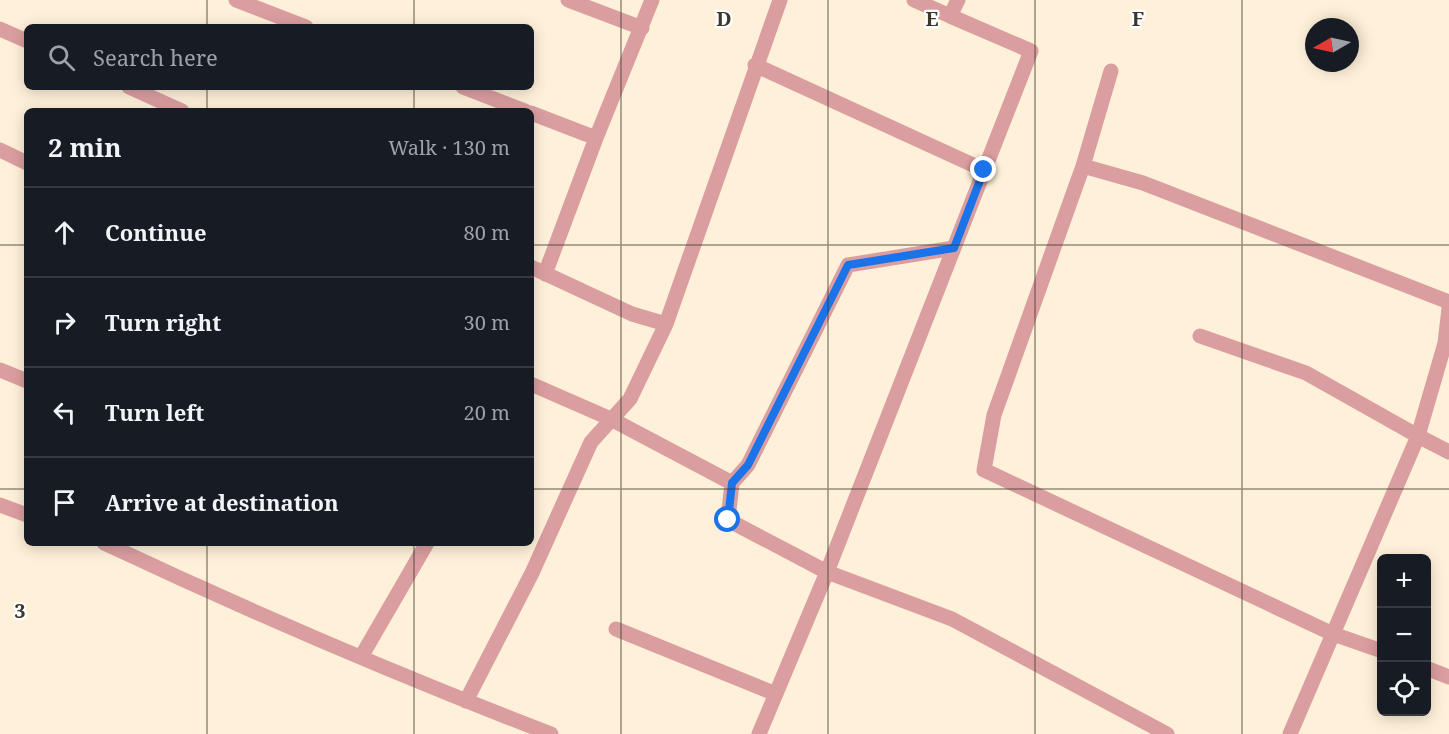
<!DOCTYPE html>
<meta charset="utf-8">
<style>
:root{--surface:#171b24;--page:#20242c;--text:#f1f3f6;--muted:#9ea1a6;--line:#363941}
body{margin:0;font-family:"Noto Serif",serif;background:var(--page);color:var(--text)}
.controls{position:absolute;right:18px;bottom:18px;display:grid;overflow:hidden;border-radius:9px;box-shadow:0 3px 15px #0003}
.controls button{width:54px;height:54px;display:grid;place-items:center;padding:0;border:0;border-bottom:2px solid var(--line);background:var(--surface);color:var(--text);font:30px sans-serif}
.compass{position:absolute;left:1305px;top:18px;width:54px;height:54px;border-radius:50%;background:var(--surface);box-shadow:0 3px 15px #0003;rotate:261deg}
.stop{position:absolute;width:18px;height:18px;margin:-14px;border:4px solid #1a73e8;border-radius:50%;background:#fff}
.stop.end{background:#1a73e8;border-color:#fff;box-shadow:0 2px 6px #0008}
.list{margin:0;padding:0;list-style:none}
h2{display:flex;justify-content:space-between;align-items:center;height:78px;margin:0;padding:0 24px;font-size:26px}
h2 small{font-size:20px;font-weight:400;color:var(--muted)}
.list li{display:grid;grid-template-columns:39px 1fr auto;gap:18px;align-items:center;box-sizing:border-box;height:90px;padding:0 24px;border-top:2px solid var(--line)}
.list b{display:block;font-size:22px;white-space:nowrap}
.list em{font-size:20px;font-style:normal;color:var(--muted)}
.icon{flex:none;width:33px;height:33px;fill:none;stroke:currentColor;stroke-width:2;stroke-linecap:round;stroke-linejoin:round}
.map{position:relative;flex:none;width:1449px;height:734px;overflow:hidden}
.search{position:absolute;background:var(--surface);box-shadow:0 3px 15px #0003;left:24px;top:24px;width:510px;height:66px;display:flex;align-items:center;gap:15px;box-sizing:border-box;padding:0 21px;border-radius:9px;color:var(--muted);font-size:22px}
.panel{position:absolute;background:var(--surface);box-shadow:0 3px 15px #0003;left:24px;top:108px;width:510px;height:438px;border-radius:9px}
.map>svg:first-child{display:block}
</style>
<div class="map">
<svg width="1449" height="734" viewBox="0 0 1449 734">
<rect width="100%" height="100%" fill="#fff1d9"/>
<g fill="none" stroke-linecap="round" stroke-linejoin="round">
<path stroke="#db9ea0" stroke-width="15" d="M236,0L306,27
M568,0L642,28
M914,0L950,16
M0,29L27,41
M755,65L984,170
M1111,71L1083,166L994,415L984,470L1333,634L1382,651
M129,87L182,111
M463,87L525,111
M531,113L596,138
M0,150L27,163
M1083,166L1143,183L1449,302
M954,248L848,265L748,465L732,483L728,520L827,572L1031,51L950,16L958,0
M531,267L632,314L666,324
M545,274L596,138L652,0
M1200,336L1306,373L1418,436L1445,343L1449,308
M0,370L27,381
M531,384L611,419L732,483
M0,505L27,515
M104,543C251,612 400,676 551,734
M616,629L776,694
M361,657L427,543
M1426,668L1449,677
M466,701L532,573L591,442L630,399L666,324L780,0
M759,734L827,572L952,619L1167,734
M1290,734L1418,436L1449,452"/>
</g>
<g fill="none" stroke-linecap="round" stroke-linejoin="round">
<path stroke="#1a73e8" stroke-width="8" d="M728,520L732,483L748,465L848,265L954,248L984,170"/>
</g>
<path fill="none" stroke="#3d382e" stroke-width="1.5" stroke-opacity="0.55" d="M207,0V27M414,0V27M621,0V734M828,0V734M1035,0V734M1242,0V734M207,87V111M414,87V111M0,245H27M531,245H1449M0,489H27M531,489H1449M207,543V734M414,543V734"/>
<g font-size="20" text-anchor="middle" font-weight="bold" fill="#3d382e" stroke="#fff" stroke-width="4.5" stroke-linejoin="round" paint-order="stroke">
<text x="724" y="26">D</text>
<text x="932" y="26">E</text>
<text x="1138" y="26">F</text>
<text x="20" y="618">3</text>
</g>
</svg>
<div class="controls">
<button>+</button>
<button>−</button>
<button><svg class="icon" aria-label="locate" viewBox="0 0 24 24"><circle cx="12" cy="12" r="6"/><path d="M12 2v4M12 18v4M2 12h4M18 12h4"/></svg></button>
</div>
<svg class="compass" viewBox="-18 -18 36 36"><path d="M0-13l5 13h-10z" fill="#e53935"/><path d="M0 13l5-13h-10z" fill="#9ea1a6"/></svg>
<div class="stop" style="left:728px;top:520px"></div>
<div class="stop end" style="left:984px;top:170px"></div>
<div class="search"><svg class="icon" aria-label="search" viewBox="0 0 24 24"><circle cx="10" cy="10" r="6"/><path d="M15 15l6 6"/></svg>Search here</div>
<section class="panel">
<h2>2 min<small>Walk · 130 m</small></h2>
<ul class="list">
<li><svg class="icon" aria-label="ahead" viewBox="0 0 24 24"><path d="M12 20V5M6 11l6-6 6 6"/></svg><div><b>Continue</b></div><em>80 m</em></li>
<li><svg class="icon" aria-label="right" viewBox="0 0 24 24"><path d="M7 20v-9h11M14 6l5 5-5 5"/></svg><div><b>Turn right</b></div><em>30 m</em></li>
<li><svg class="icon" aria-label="left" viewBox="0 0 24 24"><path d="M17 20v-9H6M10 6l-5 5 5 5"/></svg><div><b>Turn left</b></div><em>20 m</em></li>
<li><svg class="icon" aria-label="arrive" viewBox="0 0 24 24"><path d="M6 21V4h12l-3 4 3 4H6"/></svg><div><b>Arrive at destination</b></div></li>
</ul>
</section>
</div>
